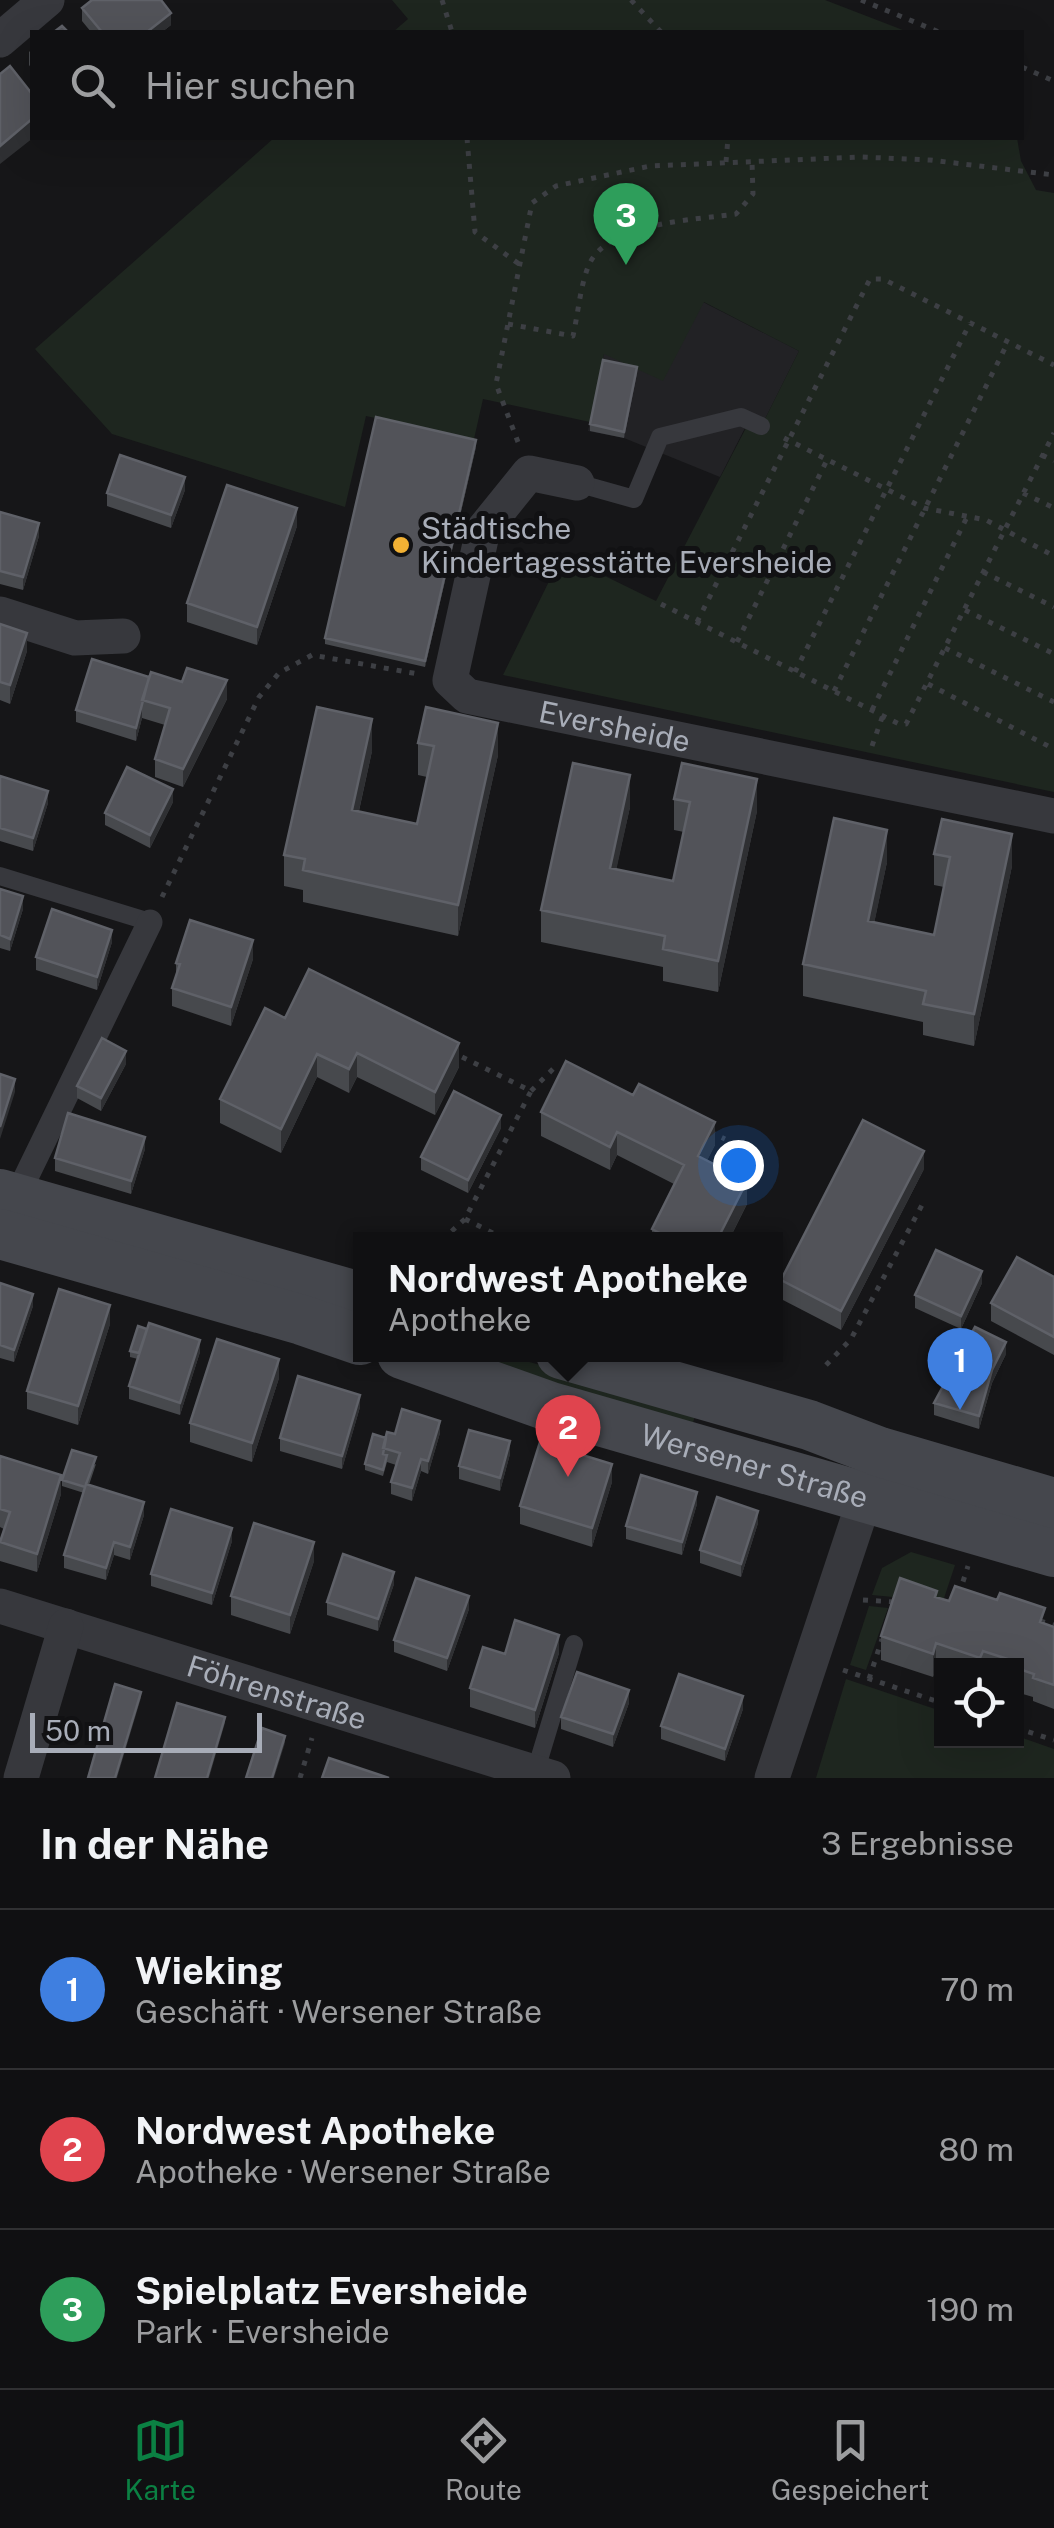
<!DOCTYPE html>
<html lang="de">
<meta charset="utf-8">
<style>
:root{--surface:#101012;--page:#19191b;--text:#f1f3f6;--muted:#9c9d9f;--line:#303032;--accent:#0b8043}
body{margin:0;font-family:"Public Sans",sans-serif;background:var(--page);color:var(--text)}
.controls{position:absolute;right:30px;bottom:30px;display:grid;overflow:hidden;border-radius:0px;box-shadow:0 10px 40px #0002}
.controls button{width:90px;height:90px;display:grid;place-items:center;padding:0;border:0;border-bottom:2px solid var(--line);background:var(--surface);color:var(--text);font:50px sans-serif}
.scale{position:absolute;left:30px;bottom:25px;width:232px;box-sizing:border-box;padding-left:10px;border:5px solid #a8adb8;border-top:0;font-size:28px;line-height:35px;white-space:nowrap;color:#a8adb8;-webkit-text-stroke:8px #111113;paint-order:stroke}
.you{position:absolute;left:738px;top:1165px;width:35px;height:35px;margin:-25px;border:8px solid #fff;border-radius:50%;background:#1a73e8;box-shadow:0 0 0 15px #1a73e833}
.badge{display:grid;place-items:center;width:65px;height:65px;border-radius:50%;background:var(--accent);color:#fff;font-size:32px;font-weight:700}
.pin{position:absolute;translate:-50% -82px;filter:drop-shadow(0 2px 5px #0008)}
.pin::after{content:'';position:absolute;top:52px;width:35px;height:30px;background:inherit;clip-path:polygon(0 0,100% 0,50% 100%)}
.popup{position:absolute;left:353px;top:1232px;width:430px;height:130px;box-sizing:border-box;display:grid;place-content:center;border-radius:0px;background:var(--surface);filter:drop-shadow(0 2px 8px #0005);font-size:32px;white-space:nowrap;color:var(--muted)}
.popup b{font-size:38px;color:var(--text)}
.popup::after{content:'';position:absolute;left:50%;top:100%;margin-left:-20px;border:20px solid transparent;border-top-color:var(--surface)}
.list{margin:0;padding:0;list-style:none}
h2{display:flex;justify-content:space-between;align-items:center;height:130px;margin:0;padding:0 40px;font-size:42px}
h2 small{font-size:32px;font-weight:400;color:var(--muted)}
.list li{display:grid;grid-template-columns:65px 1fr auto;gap:30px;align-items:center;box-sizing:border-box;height:160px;padding:0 40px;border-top:2px solid var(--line)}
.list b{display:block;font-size:38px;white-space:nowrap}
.list p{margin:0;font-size:32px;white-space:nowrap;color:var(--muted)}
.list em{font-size:32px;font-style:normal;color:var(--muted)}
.icon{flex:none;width:55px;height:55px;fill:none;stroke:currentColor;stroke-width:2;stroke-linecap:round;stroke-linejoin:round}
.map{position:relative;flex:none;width:1054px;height:1778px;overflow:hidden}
.search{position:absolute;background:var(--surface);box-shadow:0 10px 40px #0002;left:30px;right:30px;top:30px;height:110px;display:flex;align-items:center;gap:25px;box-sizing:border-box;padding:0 35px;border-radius:0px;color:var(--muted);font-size:38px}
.sheet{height:610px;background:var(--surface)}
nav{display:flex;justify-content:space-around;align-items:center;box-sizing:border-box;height:140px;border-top:2px solid var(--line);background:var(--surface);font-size:28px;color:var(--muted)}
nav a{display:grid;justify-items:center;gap:5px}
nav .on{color:var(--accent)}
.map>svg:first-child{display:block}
</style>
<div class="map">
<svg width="1054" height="1778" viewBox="0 0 1054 1778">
<rect width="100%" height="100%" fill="#161618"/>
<path fill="#222225" d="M703,302L799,351L759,431L746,426L720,477L624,438L588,431L604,353Z"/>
<path fill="#1e261f" d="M392,0H825L908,32H393L408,19Z
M274,138H1017L1021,161L1036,190L1054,193V792L503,675L562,555L656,601L747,426L759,431L799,351L704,302L663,381L604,354L590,422L483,399L474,439L366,416L345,507L112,434L35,349Z
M445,1355H504L697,1409L690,1433Z
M911,1552L955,1565L943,1601L904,1590L893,1597L872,1595L882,1568Z
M869,1606L888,1608L866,1670L850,1665Z
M846,1679L941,1711L942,1740H1016L1017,1736L1054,1749V1778H816Z"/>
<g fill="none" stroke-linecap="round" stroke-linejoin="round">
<path stroke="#3d3f44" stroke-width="5" stroke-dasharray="5 8" stroke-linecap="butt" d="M442,0L452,32
M631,0L661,32
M861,0L939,32
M1022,67L1054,81
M467,138L475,232L519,264
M726,162L728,138
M508,324L573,336C578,314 580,288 588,267C605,222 695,220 736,214L753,194L752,161
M784,438L924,508L986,520L1054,556
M518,442L496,384L532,203L556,186L650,166L861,157L930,160L1054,175
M1042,455L1054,461
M1023,493L1054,508
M983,572L1054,607
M661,604L899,724H906L1054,433
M965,610L1054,654
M697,622L870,279H883L1054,365
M737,642L827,460
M945,648L1054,702
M795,672L970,323
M928,684L1054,749
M834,691L1008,342
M872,710L968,515
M872,746L883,715
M162,897L259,697L279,673L312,655L418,674
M531,1091L553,1069L564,1075
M710,1132L725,1139
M465,1219L493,1233
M442,1240L465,1219L531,1091L454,1053
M826,1365L851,1339L922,1205
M959,1594L968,1566
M863,1600L895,1602
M1040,1621L1054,1625
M843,1670L942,1703
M869,1679L882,1639
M1016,1728L1054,1740
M300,1778L312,1738"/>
<path stroke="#37383d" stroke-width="18" d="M577,483L634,499L660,437L741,417L761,426
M0,876L150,922
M535,1773L574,1644"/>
<path stroke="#37383d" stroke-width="25" d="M12,1206L150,922"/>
<g stroke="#37383d" stroke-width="35">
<path d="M0,40L47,0"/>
<path id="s1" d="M577,483L529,473L483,530L450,680L467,696L1054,816"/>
<path d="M0,614L75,638L123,636"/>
<path id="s2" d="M0,1606L553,1778"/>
<path d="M21,1778L66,1626"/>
<path d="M772,1778L872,1477"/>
</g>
<g stroke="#45474d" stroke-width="50">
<path d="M0,1194L360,1297"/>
<path d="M0,1234L302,1320L360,1340"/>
<path id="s3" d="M402,1354L551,1407L1054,1552"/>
<path d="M561,1354L809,1425L880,1452L1054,1503"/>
</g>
</g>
<path fill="#47494d" d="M82,8L171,25L162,32H91L82,21Z
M32,49V69L29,65V52Z
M637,373L624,438L590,431V424Z
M476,447L425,667L325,644V638Z
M185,490L171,528L107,506V493Z
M0,512L39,536L23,590L0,584Z
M297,526L257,645L187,622V603Z
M0,624L27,651L10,704L0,700Z
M149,677L227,699L183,787L155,777V759L165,725L142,718L136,741L76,722V710Z
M418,743L498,755L458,936L303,902V890L284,886V855L372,751L359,811L417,824L427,777L418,775Z
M0,776L48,803L33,851L0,841Z
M674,799L757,811L718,992L663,981V967L541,942V910L630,807L616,869L673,881L684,832L674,830Z
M173,802L150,848L105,825V813Z
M934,854L1012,866L974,1046L923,1035V1022L803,996V964L887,862L874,923L934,935L944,887L934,885Z
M0,889L23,909L10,951L0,948Z
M112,942L97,990L36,970V957Z
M253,959L231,1026L172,1006V988L176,975V963Z
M285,1018L459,1067L435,1115L357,1077L349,1093L317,1077L281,1153L220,1123V1099Z
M126,1064L101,1111L77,1098V1086Z
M541,1112L715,1145L707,1160L747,1204L729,1240H652V1229L674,1184L617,1155L610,1170L541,1136Z
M501,1128L468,1193L421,1170V1157Z
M145,1149L131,1194L55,1171V1158Z
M924,1169L841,1330L781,1299V1280Z
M1054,1277V1355L991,1321V1303Z
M0,1283L33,1306L14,1362L0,1358Z
M982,1283L961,1329L915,1308V1295Z
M110,1324L78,1425L27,1409V1391Z
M130,1351L200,1352L180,1415L129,1399V1386L138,1359L130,1357Z
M1006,1354L992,1383L979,1429L934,1415V1403Z
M279,1378L252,1462L190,1442V1423Z
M360,1407L342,1469L280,1451V1438Z
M440,1433L428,1474L421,1471L412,1501L391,1494V1482L396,1465L387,1462L383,1476L365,1470V1464L395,1434Z
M510,1454L500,1491L459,1479V1466Z
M0,1456L61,1494L37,1572L0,1561V1542L4,1529L0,1527Z
M96,1464L89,1485L144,1515L130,1560L114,1555L106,1580L64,1568V1555L84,1493L62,1486V1480Z
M612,1482L592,1547L520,1524V1506Z
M697,1504L682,1555L626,1539V1526Z
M758,1523L741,1577L700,1563V1550Z
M232,1541L212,1605L151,1586V1574Z
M314,1561L290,1634L231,1615V1596Z
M394,1584L378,1631L327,1615V1602Z
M937,1597L1054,1627V1709L1033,1701V1697L1016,1692V1666H942V1669L936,1667L933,1677L881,1660V1636Z
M469,1609L447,1671L394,1652V1640Z
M559,1653L535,1728L470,1707V1688Z
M629,1703L613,1747L561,1729V1717Z
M743,1709L725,1761L661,1739V1726Z"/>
<path fill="#2f3033" d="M171,13V25L162,32H147Z
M32,119L33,138L0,164V146Z
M637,367V373L624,438V432Z
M476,440V447L425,667V661Z
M185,477V490L171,528V515Z
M297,508V526L257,645V627Z
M39,523V536L23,590V577Z
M27,633V651L10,704V685Z
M227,680V699L183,787V769Z
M142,706V718L136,741V728Z
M372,719V751L352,842V810Z
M498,723V755L458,936V905Z
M630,775V807L610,899V868Z
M757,779V811L718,992V961Z
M173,789V802L150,848V835Z
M48,791V803L33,851V838Z
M887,830V862L868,953V921Z
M1012,834V866L974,1046V1014Z
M23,896V909L10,951V939Z
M112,930V942L97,990V977Z
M253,940V959L231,1026V1007Z
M459,1043V1067L435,1115V1092Z
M126,1051V1064L101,1111V1098Z
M357,1053V1077L349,1093V1069Z
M317,1054V1077L281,1153V1129Z
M15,1079V1092L0,1139V1127Z
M501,1115V1128L468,1193V1180Z
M715,1122V1145L698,1179V1156Z
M617,1132V1155L610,1170V1147Z
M145,1137V1149L131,1194V1181Z
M924,1151V1169L841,1330V1311Z
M747,1181V1204L729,1240H717Z
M982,1271V1283L961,1329V1316Z
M33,1294V1306L14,1362V1350Z
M110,1305V1324L78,1425V1406Z
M200,1340V1352L180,1415V1403Z
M1006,1342V1354L992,1383L979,1429V1416L992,1370Z
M279,1359V1378L252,1462V1443Z
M360,1395V1407L342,1469V1456Z
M440,1421V1433L428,1474V1461Z
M510,1441V1454L500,1491V1478Z
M421,1459V1471L412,1501V1488Z
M612,1464V1482L592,1547V1528Z
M61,1475V1494L37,1572V1554Z
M697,1492V1504L682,1555V1542Z
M144,1502V1515L130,1560V1547Z
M758,1511V1523L741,1577V1564Z
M232,1528V1541L212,1605V1593Z
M114,1542V1555L106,1580V1568Z
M314,1542V1561L290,1634V1615Z
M394,1572V1584L378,1631V1619Z
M469,1596V1609L447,1671V1658Z
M559,1635V1653L535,1728V1710Z
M936,1643V1667L933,1677V1654Z
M629,1690V1703L613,1747V1734Z
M141,1692V1698L117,1778H115Z
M743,1696V1709L725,1761V1749Z
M225,1717V1723L209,1778H207Z
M285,1736V1743L274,1778H272Z"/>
<path fill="#525359" stroke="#5f6168" stroke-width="2.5" d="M92,0H161L171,13L147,32H102L82,8Z
M62,26L68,32H54Z
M10,66L32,94V119L0,146V74Z
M603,360L637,367L624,432L590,424Z
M376,417L476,440L425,661L325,638Z
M120,455L185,477L171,515L107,493Z
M227,485L297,508L257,627L187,603Z
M0,512L39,523L23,577L0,571Z
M0,624L27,633L10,685L0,682Z
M92,659L149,677L136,728L76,710Z
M187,668L227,680L183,769L155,759L170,708L142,700L151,672L182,682Z
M317,707L372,719L352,810L417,824L434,746L418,743L426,707L498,723L458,905L303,870L305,859L284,855Z
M573,763L630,775L610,868L673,881L690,802L674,799L682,763L757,779L718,961L663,949L665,936L541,910Z
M127,767L173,789L150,835L105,813Z
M0,776L48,791L33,838L0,828Z
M834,818L887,830L868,921L934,935L950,857L934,854L942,819L1012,834L974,1014L923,1004L926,991L803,964Z
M0,889L23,896L10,939L0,935Z
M52,909L112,930L97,977L36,957Z
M190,920L253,940L231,1007L172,988L180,964L176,963Z
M309,969L459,1043L435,1092L357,1053L349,1069L317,1054L281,1129L220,1099L265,1008L285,1018Z
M102,1038L126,1051L101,1098L77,1086Z
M566,1061L633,1095L639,1084L715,1122L698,1156L747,1181L717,1240H673L652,1229L684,1165L617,1132L610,1147L541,1112Z
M0,1074L15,1079L0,1127Z
M454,1091L501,1115L468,1180L421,1157Z
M68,1113L145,1137L131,1181L55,1158Z
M863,1120L924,1151L841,1311L781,1280Z
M936,1250L982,1271L961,1316L915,1295Z
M1017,1257L1054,1277V1337L991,1303Z
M0,1283L33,1294L14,1350L0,1345Z
M59,1289L110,1305L78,1406L27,1391Z
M149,1323L200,1340L180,1403L129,1386Z
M138,1326L147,1329L139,1353L130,1351Z
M975,1327L1006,1342L992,1370L979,1416L934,1403Z
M217,1339L279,1359L252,1443L190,1423Z
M298,1376L360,1395L342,1456L280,1438Z
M402,1409L440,1421L428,1461L421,1459L412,1488L391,1482L400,1453L383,1448L387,1432L395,1434Z
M469,1430L510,1441L500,1478L459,1466Z
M373,1434L386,1438L383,1454L387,1455L383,1470L365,1464Z
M540,1442L612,1464L592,1528L520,1506Z
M72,1450L96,1457L85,1487L62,1480Z
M0,1456L61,1475L37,1554L0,1542L10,1512L0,1509Z
M641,1475L697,1492L682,1542L626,1526Z
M86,1484L144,1502L130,1547L114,1542L106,1568L64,1555Z
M717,1497L758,1511L741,1564L700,1550Z
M171,1509L232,1528L212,1593L151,1574Z
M254,1523L314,1542L290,1615L231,1596Z
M343,1554L394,1572L378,1619L327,1602Z
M416,1578L469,1596L447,1658L394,1640Z
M900,1578L937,1591L935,1597L949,1601L955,1586L997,1600L1000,1593L1045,1608L1040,1622L1054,1627V1685L1033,1678L1034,1674L1016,1668L1017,1662L983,1651L980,1658L936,1643L933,1654L881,1636Z
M515,1620L559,1635L535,1710L470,1688L483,1647L505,1654Z
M577,1672L629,1690L613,1734L561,1717Z
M679,1674L743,1696L725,1749L661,1726Z
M115,1684L141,1692L115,1778H88Z
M177,1703L225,1717L207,1778H155Z
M262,1728L285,1736L272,1778H246Z
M329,1758L389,1778H322Z"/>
<circle fill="#f2b134" stroke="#111113" stroke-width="4" cx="401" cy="545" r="10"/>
<g text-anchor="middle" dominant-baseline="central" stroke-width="10" stroke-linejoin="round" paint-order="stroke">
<g font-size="30" fill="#a8adb8" stroke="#111113" text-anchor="start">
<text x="421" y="528">Städtische<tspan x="421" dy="34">Kindertagesstätte Eversheide</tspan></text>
</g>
<g font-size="30" fill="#a8adb8" stroke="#111113">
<text stroke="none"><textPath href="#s1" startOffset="450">Eversheide</textPath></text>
<text stroke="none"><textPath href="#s3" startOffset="370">Wersener Straße</textPath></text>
<text stroke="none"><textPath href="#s2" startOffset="290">Föhrenstraße</textPath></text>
</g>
</g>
</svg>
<div class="controls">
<button><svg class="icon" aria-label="locate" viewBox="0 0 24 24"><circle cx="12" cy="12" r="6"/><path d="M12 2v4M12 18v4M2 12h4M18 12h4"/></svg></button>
</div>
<div class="scale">50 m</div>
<div class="you"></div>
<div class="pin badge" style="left:960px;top:1410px;background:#3f7fe0">1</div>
<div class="pin badge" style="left:568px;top:1477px;background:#e0444e">2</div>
<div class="popup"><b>Nordwest Apotheke</b>Apotheke</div>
<div class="pin badge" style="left:626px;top:265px;background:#2e9e5b">3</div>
<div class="search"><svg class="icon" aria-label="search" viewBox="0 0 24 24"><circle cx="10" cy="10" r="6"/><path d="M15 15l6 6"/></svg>Hier suchen</div>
</div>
<section class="sheet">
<h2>In der Nähe<small>3 Ergebnisse</small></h2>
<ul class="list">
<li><span class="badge" style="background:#3f7fe0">1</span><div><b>Wieking</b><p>Geschäft · Wersener Straße</p></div><em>70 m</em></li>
<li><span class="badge" style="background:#e0444e">2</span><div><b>Nordwest Apotheke</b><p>Apotheke · Wersener Straße</p></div><em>80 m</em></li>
<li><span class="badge" style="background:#2e9e5b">3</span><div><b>Spielplatz Eversheide</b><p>Park · Eversheide</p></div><em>190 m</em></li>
</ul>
</section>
<nav>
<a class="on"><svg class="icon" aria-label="map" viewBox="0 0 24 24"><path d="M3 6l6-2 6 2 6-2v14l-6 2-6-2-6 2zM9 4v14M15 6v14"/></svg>Karte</a>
<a><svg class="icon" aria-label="directions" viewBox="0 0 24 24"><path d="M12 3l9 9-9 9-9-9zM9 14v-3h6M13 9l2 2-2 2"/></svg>Route</a>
<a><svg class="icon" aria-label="saved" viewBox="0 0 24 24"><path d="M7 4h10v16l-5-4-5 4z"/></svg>Gespeichert</a>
</nav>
